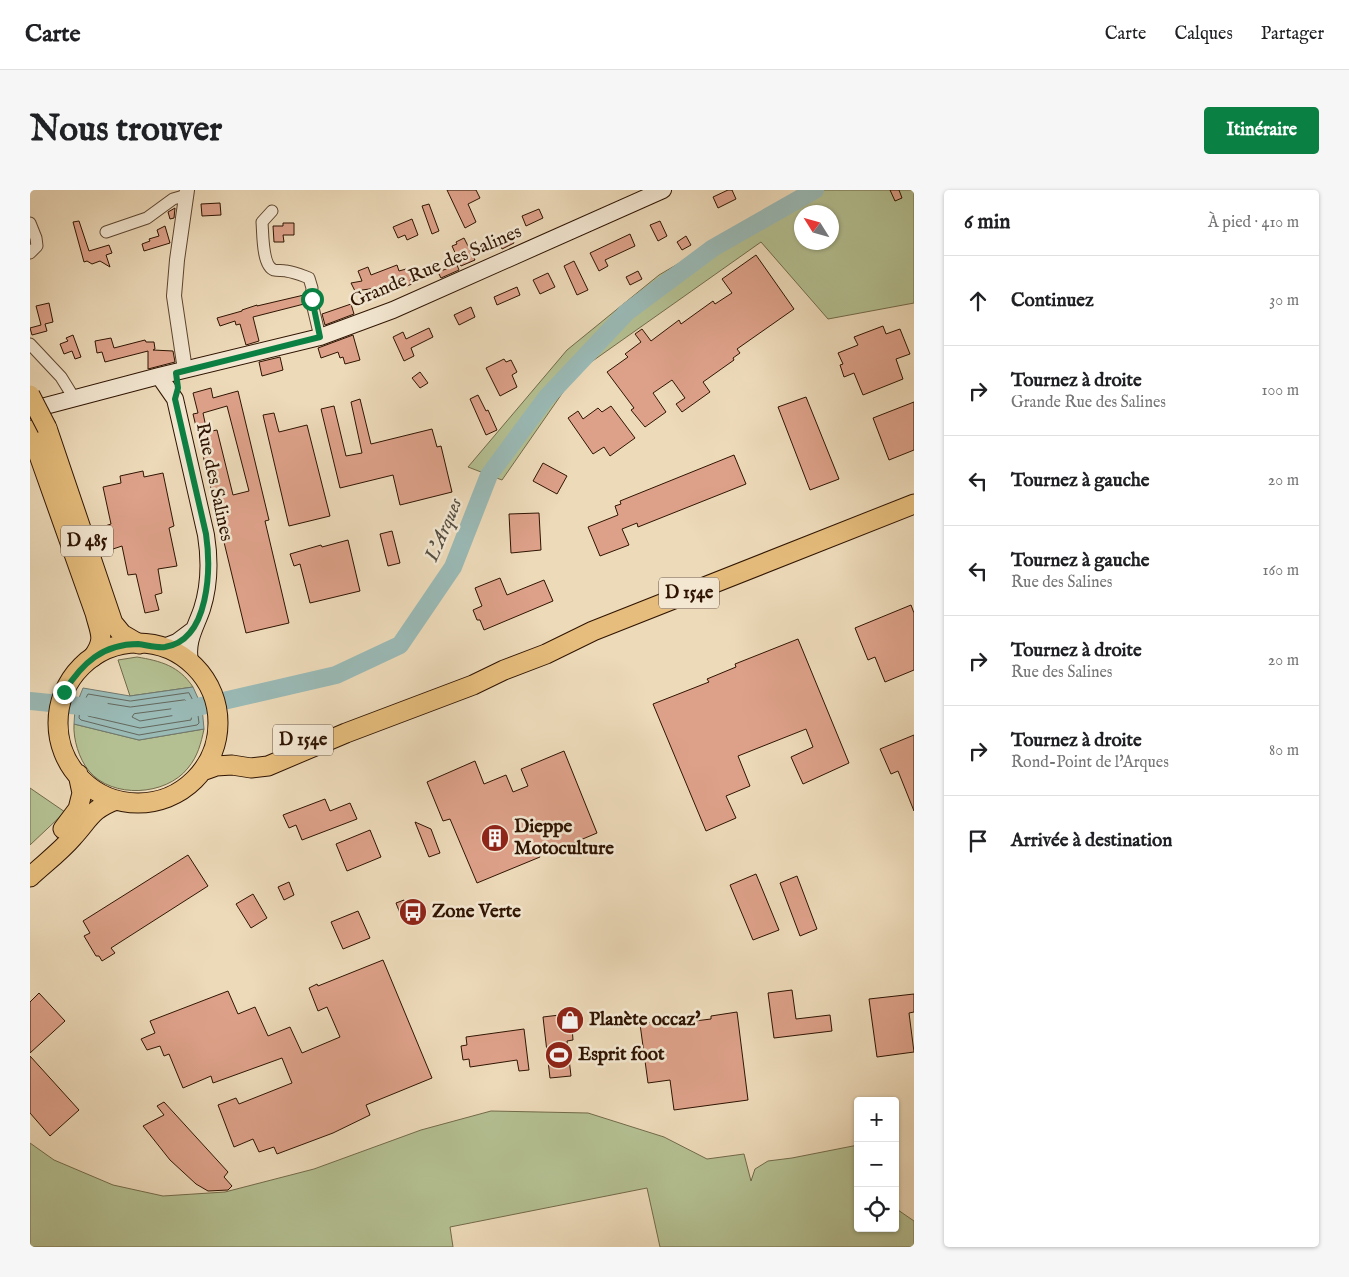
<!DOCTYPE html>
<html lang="fr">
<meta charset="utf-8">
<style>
:root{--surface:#fff;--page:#f6f6f6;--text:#202124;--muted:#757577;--line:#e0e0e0;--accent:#0b8043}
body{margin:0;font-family:"IM FELL English",serif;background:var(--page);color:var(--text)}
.controls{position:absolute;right:15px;bottom:15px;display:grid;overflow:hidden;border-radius:5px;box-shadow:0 1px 4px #0004}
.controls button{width:45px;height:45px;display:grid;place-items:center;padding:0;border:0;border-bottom:1px solid var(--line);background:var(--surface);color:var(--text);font:25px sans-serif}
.compass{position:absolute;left:764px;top:15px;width:45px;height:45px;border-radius:50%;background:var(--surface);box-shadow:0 1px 4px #0004;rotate:307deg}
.stop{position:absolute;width:15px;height:15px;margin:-11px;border:4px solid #0b8043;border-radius:50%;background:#fff}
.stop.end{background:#0b8043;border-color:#fff;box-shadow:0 1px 5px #0008}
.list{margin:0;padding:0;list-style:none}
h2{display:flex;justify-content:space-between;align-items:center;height:65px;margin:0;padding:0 20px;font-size:21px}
h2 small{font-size:16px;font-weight:400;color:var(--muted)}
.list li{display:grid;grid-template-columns:32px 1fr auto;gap:15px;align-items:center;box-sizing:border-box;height:90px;padding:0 20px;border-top:1px solid var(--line)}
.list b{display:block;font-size:19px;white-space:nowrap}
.list p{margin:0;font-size:16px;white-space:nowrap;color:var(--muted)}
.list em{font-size:16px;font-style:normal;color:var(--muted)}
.icon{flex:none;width:28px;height:28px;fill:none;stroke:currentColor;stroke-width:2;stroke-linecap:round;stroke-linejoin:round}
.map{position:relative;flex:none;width:884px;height:1057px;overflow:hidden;border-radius:5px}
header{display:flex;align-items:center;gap:30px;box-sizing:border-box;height:70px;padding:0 25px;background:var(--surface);border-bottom:1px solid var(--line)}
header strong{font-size:24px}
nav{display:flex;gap:28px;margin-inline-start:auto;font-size:18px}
.intro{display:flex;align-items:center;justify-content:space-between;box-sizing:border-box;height:120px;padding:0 30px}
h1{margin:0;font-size:35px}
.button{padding:12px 22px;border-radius:5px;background:var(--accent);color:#fff;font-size:18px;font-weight:700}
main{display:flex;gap:30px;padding:0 30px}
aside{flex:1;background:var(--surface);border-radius:5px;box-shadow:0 1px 4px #0004}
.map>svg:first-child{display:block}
</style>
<header>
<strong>Carte</strong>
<nav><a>Carte</a><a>Calques</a><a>Partager</a></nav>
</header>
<div class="intro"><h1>Nous trouver</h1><a class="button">Itinéraire</a></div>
<main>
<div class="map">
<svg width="884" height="1057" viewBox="0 0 884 1057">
<rect width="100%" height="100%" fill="#eddab9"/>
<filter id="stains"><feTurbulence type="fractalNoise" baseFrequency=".004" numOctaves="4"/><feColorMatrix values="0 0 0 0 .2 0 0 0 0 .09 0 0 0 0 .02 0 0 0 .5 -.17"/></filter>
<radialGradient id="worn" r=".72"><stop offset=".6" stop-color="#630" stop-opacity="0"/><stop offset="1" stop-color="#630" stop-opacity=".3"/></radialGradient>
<path fill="#b4c092" stroke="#726a4a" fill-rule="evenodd" d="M774,0H884V113L798,129L731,52L547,182L472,290L438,277L537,160L629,85ZM772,22H802V52H772Z
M107,467C131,471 149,476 163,497L100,506L88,470Z
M44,534L109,550L174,539C171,553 168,566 158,578C136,606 82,609 59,581C49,569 43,549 44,534Z
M0,598L35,622L0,655Z
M461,921L558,923L634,947L677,969L714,964L721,991L725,979L738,971L762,968L828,955V1038H865V1015L868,1020L884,1031V1057H630L617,998L420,1037L423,1057H0V953L24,970L83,995L133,1006L195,1002L284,979L391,940Z"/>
<path fill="#9abab6" stroke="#6f786e" d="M163,497L172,517L174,539L109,550L44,534L45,518L53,498L100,506Z"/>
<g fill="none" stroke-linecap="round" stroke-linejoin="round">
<path stroke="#64675c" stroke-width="1" d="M159,503L167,518L169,533L167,535L109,545L51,530L49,528L50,519L58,504L100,511Z
M155,510C160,513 163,523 161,530L110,538L58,526L56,524L62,511L100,517Z
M150,518L153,521L152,524L110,531L102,527L104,524Z"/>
<path stroke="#9abab6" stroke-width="18" d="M0,511L70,518
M150,521L306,485L370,455L423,377L459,285L516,208L597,122L683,58L785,0"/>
</g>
<path fill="#dda189" stroke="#2f1402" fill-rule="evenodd" d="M417,0H446L450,8L438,14L446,32L435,38Z
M698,0H702L706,9L688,18L683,7Z
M860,0H869L872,8L865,11Z
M190,13L191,25L172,26L171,14Z
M399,14L409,41L402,44L392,16Z
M145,18L144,28L140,29L138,22Z
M509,19L513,28L496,36L492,26Z
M382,29L388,45L377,50L375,45L368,48L363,37Z
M49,31L59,61L79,55L82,63L76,65L80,77L70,71L62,74L57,71L54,72L43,32Z
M630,31L637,46L628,51L620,35Z
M253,33H264V45H253L254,52H244L243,36H253Z
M135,36L140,53L114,61L112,54L120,51L119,49L129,46L127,40Z
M478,42L484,53L472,59L467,47Z
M600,44L605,56L575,70L578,76L569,81L560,63Z
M656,46L661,55L652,60L647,52Z
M434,48L445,70L431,76L422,56L427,54L426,52Z
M726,65L764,119L707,159L710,163L703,168L704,170L673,192L680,202L652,222L646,214L655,208L642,190L623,203L636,222L615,237L601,220L604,218L577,182L598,167L595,164L611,152L605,144L612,139L621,151L649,130L651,134L683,111L685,114L702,103L692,89Z
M544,71L558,100L547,105L534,76Z
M367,75L369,81L376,79V80L380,79L384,88L380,90L382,94L362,102L361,96L325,101L321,93L332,91L328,81L338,77L341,85Z
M427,75L429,80L411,88L408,82Z
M608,81L612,89L600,95L596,87Z
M518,83L525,97L510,104L503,90Z
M487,97L490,105L467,115L464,107Z
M274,105V114L223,127L229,151L216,155L210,134L206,135L205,131L190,136L187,128L212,121V120L227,115V116Z
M19,113L23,132L15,134L17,141L2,145L0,138L11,135L6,116Z
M321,114L324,124L295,135L292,124Z
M441,117L445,127L429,135L424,125Z
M853,136L856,144L870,139L880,164L866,169L873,189L833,205L824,183L814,187L810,175L813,174L808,163L828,155L824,147Z
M399,138L403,147L381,158L384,166L374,171L363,147L373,142L376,149Z
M43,145L51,167L45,169L42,161L34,164L30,154L38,151L36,148Z
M323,145L330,170L315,174L313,167L310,168L308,162L291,168L288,158Z
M81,148L84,158L115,150L116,152H124L125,159L123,160L143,161L145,172L118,179V161L75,172L72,162L67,163L65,151Z
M250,167L253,180L232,186L229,172Z
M474,169L476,172L481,170L487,182L482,185L487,197L470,206L456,178Z
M390,182L398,193L390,198L382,188Z
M181,198L183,208L208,201L239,330L235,331L259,433L216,443L163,224L168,223L163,203ZM197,216L219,301L203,305L187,240L177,242L173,223Z
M448,205L456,221L458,220L467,240L456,245L440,209Z
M776,207L809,289L780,300L748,217Z
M330,209L341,254L402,239L407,257L411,256L422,302L370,315L363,285L310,298L291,219L304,216L316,266L332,263L321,212Z
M884,212V260L859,270L843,228Z
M581,216L605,248L580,266L574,257L563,264L538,228L548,221L553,229L568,218L572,222Z
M244,223L249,242L277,235L300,326L259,336L233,225Z
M704,265L716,294L608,337L607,333L592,339L599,355L570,366L558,337L588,325L585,316L591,314L590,311Z
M513,273L537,286L527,304L503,291Z
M113,281L114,287L133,283L144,336L139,338L147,376L128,379L132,403L125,405L129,420L115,423L106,384L98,385L92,356L80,360L72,337L81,334L73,297L91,293L90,286Z
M509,323L511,360L481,363L479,324Z
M362,341L370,373L358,376L350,344Z
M318,350L330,401L280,413L270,374L264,376L260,364L291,355L292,357Z
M470,388L477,405L514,390L523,411L454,440L450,430H447L443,420L452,416L445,398Z
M881,415L884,423V480L855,492L845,467L838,470L825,438Z
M768,449L819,573L773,594L761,567L783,557L776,539L708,566L720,596L696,606L706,628L676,641L623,514L679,492L677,489L706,477L705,474Z
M884,545V621L868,581L861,584L850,559Z
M534,561L567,643L524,661L523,658L508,664L510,667L447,693L420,629L413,631L397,592L445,571L454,594L476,585L483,602L498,596L491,579Z
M295,609L300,621L320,613L327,629L272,650L266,635L259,638L253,625Z
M385,632L401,639L410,663L399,667Z
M340,640L351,667L317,681L306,654Z
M158,665L178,696L81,758L85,763L72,771L69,766H66L54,746L60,743L53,731Z
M726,684L749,740L723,750L700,695Z
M767,686L787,739L770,746L750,693Z
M259,692L264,705L254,710L248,697Z
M223,704L237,728L221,738L206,714Z
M374,710L379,723L371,726L366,713Z
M328,721L340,748L313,759L301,732Z
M353,770L402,888L336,915L340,925L303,943L247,964L244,957L229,962L223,949L204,957L188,915L206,908L209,914L262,893L252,868L183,893L181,886L153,898L139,864L134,866L130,856L117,860L111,849L125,843L120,831L198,801L208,824L225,817L238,846L260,837L272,863L310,847L297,817L288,821L279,798L287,794L288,796Z
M762,800L766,829L800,825L802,841L744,848L738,803Z
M9,803L35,831L0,863V812Z
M884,804V822L879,823L884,862L847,867L839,809Z
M707,822L718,910L644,920L640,890L618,893L610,834L656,827L657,832L681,829V826Z
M546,823L548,837H542L543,850L537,851L541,886L520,888L513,827Z
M494,839L499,880L489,881L487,870L440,877L439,869L433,870L431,856L437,855L436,847Z
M0,866L49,920L20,946L0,923Z
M134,912L198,982L194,987L202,996L198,1000L178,1001L166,994L140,970L113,936L134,925L127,916Z"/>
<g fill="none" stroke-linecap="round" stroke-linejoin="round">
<defs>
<path id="minor" d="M242,21L232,32C233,43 232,76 244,80C248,81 252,80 256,81C264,82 271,85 279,88L282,98L281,109L290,147
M0,33L6,48L7,56L0,63
M76,42L117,28L143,9L157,5
M0,154L31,187L44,208"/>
<path id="tertiary" d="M155,180L144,106L147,70L157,0"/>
<path id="secondary" d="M129,186L145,209L176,345C180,370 180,394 172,419C166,437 156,451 160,471
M0,220L129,186L290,147L363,120L633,0
M134,457L147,452L163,440"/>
<path id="primary" d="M28 533a80 80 0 1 1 160 0a80 80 0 1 1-160 0Z
M172,581L186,576L202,575L221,578L238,576L316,543L443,495L474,480L516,464L563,441L884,314
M33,639L48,619L52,603L48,584
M0,687C14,674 30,662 43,647C59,630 61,619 86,610"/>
<path id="trunk" d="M17,238L83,433L92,444L109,454
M0,240L65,423C70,443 76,449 63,467"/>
</defs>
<use href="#minor" stroke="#5e4630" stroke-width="13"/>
<use href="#tertiary" stroke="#5e4630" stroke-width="16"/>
<use href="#secondary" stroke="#2f1402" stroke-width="18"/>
<use href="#primary" stroke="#2f1402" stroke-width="21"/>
<use href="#trunk" stroke="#2f1402" stroke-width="21"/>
<use href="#minor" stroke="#f3e7d2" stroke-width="11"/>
<use href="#tertiary" stroke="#f3e7d2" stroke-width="14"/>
<use href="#secondary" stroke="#f3e7d2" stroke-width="16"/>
<use href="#primary" stroke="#e6bd7c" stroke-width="19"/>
<use href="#trunk" stroke="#e6bd7c" stroke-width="19"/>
<defs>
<path id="trunk-bridge" d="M0,205L17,238"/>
</defs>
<use href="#trunk-bridge" stroke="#2f1402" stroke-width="21" stroke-linecap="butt"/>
<use href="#trunk-bridge" stroke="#e6bd7c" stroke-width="19"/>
</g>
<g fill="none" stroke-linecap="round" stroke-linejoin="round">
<path stroke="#0b8043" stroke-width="6" d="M34,502C52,473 73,454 108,454C117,455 126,458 135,457C180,450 181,378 176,344L145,209L148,198L146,183L290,147L282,109"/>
</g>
<defs>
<symbol id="building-disc" viewBox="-11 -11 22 22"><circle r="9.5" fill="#8f2418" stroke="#f3e7d2"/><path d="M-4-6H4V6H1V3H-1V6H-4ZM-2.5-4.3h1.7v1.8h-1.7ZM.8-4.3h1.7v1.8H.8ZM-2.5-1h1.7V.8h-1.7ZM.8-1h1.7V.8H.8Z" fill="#fff"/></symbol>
<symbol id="bus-disc" viewBox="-11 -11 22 22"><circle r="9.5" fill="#8f2418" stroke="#f3e7d2"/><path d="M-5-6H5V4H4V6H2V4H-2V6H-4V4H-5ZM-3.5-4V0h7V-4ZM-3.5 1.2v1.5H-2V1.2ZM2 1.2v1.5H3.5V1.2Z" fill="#fff"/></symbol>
<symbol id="shop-disc" viewBox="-11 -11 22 22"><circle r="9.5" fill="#8f2418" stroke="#f3e7d2"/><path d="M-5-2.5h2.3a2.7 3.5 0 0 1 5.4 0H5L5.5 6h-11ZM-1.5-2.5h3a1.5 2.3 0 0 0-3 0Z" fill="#fff"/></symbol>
<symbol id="stadium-disc" viewBox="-11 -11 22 22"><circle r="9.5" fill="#8f2418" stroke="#f3e7d2"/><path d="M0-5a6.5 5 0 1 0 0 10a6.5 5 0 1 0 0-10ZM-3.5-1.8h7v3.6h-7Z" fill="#fff"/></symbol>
</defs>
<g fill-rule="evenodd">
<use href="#building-disc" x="449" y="632" width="32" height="32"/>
<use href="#bus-disc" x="367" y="706" width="32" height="32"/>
<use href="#shop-disc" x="524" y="814" width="32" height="32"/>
<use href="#stadium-disc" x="513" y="849" width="32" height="32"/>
</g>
<g text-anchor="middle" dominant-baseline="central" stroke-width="5" stroke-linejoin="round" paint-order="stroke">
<g fill="#f3e7d2" stroke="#6a5340" stroke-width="1">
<rect x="31" y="335.5" width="52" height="31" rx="4"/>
<rect x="629" y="387.5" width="60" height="31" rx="4"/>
<rect x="243" y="534.5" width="60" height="31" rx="4"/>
</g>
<g font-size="18" font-weight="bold" fill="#2f1402">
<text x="57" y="351">D 485</text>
<text x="659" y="403">D 154e</text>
<text x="273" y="550">D 154e</text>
</g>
<g font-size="19" fill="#2f1402" stroke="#f3e7d2">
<text transform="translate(406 77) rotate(-23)">Grande Rue des Salines</text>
<text transform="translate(184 292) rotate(78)">Rue des Salines</text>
</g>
<g font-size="19" font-weight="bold" fill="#2f1402" stroke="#f3e7d2" text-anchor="start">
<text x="484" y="637">Dieppe<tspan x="484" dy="22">Motoculture</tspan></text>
<text x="402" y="722">Zone Verte</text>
<text x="559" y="830">Planète occaz'</text>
<text x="548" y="865">Esprit foot</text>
</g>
<g font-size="20" font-style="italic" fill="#544e41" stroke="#f3e7d2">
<text transform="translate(414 340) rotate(-67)">L'Arques</text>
</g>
</g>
<rect width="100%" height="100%" filter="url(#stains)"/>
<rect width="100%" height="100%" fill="url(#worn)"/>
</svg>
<div class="controls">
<button>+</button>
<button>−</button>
<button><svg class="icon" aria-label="locate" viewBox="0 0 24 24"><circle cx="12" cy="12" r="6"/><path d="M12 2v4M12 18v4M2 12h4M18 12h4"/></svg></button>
</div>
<svg class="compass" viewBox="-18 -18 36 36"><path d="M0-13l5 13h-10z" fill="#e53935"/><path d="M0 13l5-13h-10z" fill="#757577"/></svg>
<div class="stop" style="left:282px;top:109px"></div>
<div class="stop end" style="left:34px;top:502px"></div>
</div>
<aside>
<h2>6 min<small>À pied · 410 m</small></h2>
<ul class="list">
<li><svg class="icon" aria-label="ahead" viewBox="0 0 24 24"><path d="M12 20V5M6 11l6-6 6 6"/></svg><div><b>Continuez</b></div><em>30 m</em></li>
<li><svg class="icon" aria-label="right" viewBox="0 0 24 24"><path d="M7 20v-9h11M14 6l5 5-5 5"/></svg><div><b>Tournez à droite</b><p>Grande Rue des Salines</p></div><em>100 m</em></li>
<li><svg class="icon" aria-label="left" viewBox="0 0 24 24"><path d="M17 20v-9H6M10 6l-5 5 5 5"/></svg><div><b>Tournez à gauche</b></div><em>20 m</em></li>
<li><svg class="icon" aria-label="left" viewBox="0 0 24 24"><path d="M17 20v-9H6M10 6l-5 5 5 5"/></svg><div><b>Tournez à gauche</b><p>Rue des Salines</p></div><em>160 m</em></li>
<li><svg class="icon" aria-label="right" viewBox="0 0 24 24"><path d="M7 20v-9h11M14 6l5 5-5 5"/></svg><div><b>Tournez à droite</b><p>Rue des Salines</p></div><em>20 m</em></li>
<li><svg class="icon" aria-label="right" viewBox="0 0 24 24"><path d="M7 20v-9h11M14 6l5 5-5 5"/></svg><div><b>Tournez à droite</b><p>Rond-Point de l'Arques</p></div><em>80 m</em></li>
<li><svg class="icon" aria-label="arrive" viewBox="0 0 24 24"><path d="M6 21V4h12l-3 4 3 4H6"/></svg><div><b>Arrivée à destination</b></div></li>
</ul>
</aside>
</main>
